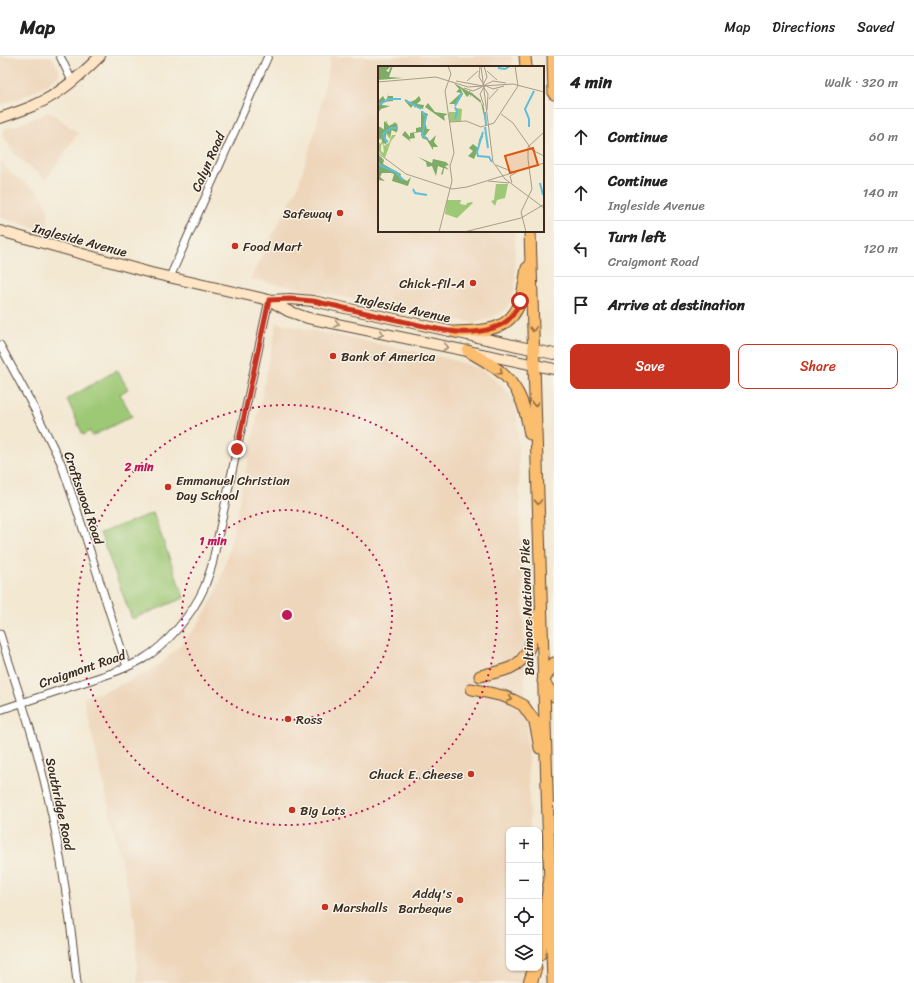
<!DOCTYPE html>
<meta charset="utf-8">
<style>
:root{--surface:#fff;--page:#f6f6f6;--text:#222;--muted:#767676;--line:#e0e0e0;--accent:#c8321e}
body{margin:0;font-family:Sriracha,sans-serif;background:var(--page);color:var(--text)}
.controls{position:absolute;right:12px;bottom:12px;display:grid;overflow:hidden;border-radius:8px;box-shadow:0 1px 3px #0004}
.controls button{width:36px;height:36px;display:grid;place-items:center;padding:0;border:0;border-bottom:1px solid var(--line);background:var(--surface);color:var(--text);font:20px sans-serif}
.stop{position:absolute;width:12px;height:12px;margin:-9px;border:3px solid #c8321e;border-radius:50%;background:#fff}
.stop.end{background:#c8321e;border-color:#fff;box-shadow:0 1px 4px #0008}
.list{margin:0;padding:0;list-style:none}
h2{display:flex;justify-content:space-between;align-items:center;height:52px;margin:0;padding:0 16px;font-size:17px}
h2 small{font-size:13px;font-weight:400;color:var(--muted)}
.list li{display:grid;grid-template-columns:26px 1fr auto;gap:12px;align-items:center;box-sizing:border-box;height:56px;padding:0 16px;border-top:1px solid var(--line)}
.list b{display:block;font-size:15px;white-space:nowrap}
.list p{margin:0;font-size:13px;white-space:nowrap;color:var(--muted)}
.list em{font-size:13px;font-style:normal;color:var(--muted)}
.actions{display:flex;gap:8px;padding:12px 16px}
.actions a{flex:1;padding:9px 0;border:1px solid var(--accent);border-radius:8px;text-align:center;font-size:14px;color:var(--accent)}
.actions .main{background:var(--accent);color:#fff}
.icon{flex:none;width:22px;height:22px;fill:none;stroke:currentColor;stroke-width:2;stroke-linecap:round;stroke-linejoin:round}
.map{position:relative;flex:none;width:554px;height:927px;overflow:hidden}
header{display:flex;align-items:center;gap:24px;box-sizing:border-box;height:56px;padding:0 20px;background:var(--surface);border-bottom:1px solid var(--line)}
header strong{font-size:19px}
nav{display:flex;gap:22px;margin-inline-start:auto;font-size:14px}
main{display:flex}
aside{flex:1;background:var(--surface)}
.map>svg:first-child{display:block}
</style>
<header>
<strong>Map</strong>
<nav><a>Map</a><a>Directions</a><a>Saved</a></nav>
</header>
<main>
<div class="map">
<svg width="554" height="927" viewBox="0 0 554 927">
<rect width="100%" height="100%" fill="#f7f3e8"/>
<filter id="ink" filterUnits="userSpaceOnUse"><feTurbulence type="fractalNoise" baseFrequency=".025" numOctaves="2"/><feDisplacementMap in="SourceGraphic" scale="8" xChannelSelector="R" yChannelSelector="G"/><feConvolveMatrix kernelMatrix="1 2 1 2 8 2 1 2 1" color-interpolation-filters="sRGB"/></filter>
<filter id="wash" filterUnits="userSpaceOnUse"><feTurbulence type="fractalNoise" baseFrequency=".012" numOctaves="4" result="noise"/><feDisplacementMap in="SourceGraphic" scale="16" xChannelSelector="R" yChannelSelector="G"/><feGaussianBlur stdDeviation="0.9" result="paint"/><feColorMatrix in="noise" values="0 0 0 0 0 0 0 0 0 0 0 0 0 0 0 0 0 1.4 0 .05"/><feComposite in="paint" operator="in"/></filter>
<g filter="url(#wash)">
<rect width="100%" height="100%" fill="#f3e8d2"/>
<path fill="#eed6bb" d="M0,0H52L59,14V19L49,27L29,38L0,49Z
M331,0H512V11H379V175H515V230L512,245L503,256L492,262L474,267L250,223L298,130L316,72Z
M49,55L78,77L46,124L19,102L14,97L4,81L3,77L4,73H6L35,62Z
M0,105L13,119L37,134L42,140L46,148L48,156V165L47,169L44,172L39,173L0,161Z
M277,267L446,302L479,312L491,320L501,329L510,339L517,351L530,774H509V912H527L522,927H138L135,864L83,641L114,632L142,619L156,611L180,590L194,574L207,554L216,537L224,512L231,486Z"/>
<path fill="#9dc875" stroke="#6c794a" d="M117,314L128,333L120,338L132,360L92,380L90,375L83,379L67,343Z
M153,457L184,542L132,563L100,477Z"/>
</g>
<g filter="url(#ink)">
<g fill="none" stroke-linecap="round" stroke-linejoin="round">
<defs>
<path id="minor" d="M60,0L72,25
M170,221L268,0
M0,289L35,354L61,407L77,454L127,611
M0,578C14,623 30,667 41,712C59,782 70,855 77,927
M0,654L109,618C121,614 132,609 143,603C167,589 193,557 204,532C207,524 210,516 212,509L269,244"/>
<path id="secondary" d="M0,62C12,58 24,54 35,49C60,38 81,19 100,0
M0,175L151,217L269,244L288,255L308,262L554,313
M269,244L290,243L313,245L554,298"/>
<path id="primary" d="M525,0L526,11
M553,0L554,38
M530,175L537,407L553,927
M455,276C482,275 510,276 520,246C524,235 525,223 527,212
M468,295C480,302 494,309 504,319C521,334 526,356 530,378
M480,620C490,617 501,616 510,612C531,603 533,579 537,559
M544,624L554,607
M543,625L554,640
M472,633L503,640L513,644L523,649L535,666L540,692"/>
<path id="motorway" d="M539,898L550,828
M530,927L535,912"/>
</defs>
<use href="#minor" stroke="#574639" stroke-width="9"/>
<use href="#secondary" stroke="#574639" stroke-width="12"/>
<use href="#primary" stroke="#574639" stroke-width="13"/>
<use href="#motorway" stroke="#574639" stroke-width="15"/>
<use href="#minor" stroke="#fff" stroke-width="7"/>
<use href="#secondary" stroke="#fde5c5" stroke-width="10"/>
<use href="#primary" stroke="#fbbd6e" stroke-width="11"/>
<use href="#motorway" stroke="#fbbd6e" stroke-width="13"/>
</g>
<defs><path id="oneway-chevron" d="M-2-3.5L2.5 0L-2 3.5" fill="none" stroke-width="1.6" stroke-linecap="round" stroke-linejoin="round"/></defs>
<g stroke="#9c8872">
<use href="#oneway-chevron" transform="translate(337 268) rotate(12)"/>
<use href="#oneway-chevron" transform="translate(381 278) rotate(11)"/>
<use href="#oneway-chevron" transform="translate(446 291) rotate(11)"/>
</g>
<g stroke="#916c42">
<use href="#oneway-chevron" transform="translate(533 273) rotate(88)"/>
<use href="#oneway-chevron" transform="translate(500 316) rotate(40)"/>
<use href="#oneway-chevron" transform="translate(535 348) rotate(88)"/>
<use href="#oneway-chevron" transform="translate(538 446) rotate(88)"/>
<use href="#oneway-chevron" transform="translate(510 643) rotate(20)"/>
</g>
</g>
<g fill="none" stroke-linecap="round" stroke-linejoin="round" filter="url(#ink)">
<path stroke="#c8321e" stroke-width="5" d="M237,393L269,244L290,243L313,245C341,251 369,258 397,264C427,270 463,283 493,272C509,267 514,259 520,245"/>
</g>
<g fill="none" stroke="#c2185b" stroke-width="2" stroke-dasharray="2 4">
<circle cx="287" cy="559" r="105"/>
<circle cx="287" cy="559" r="210"/>
</g>
<g fill="#c8321e" stroke="#f7f3e8" stroke-width="1.5">
<circle cx="340" cy="157" r="4"/>
<circle cx="235" cy="190" r="4"/>
<circle cx="473" cy="227" r="4"/>
<circle cx="333" cy="300" r="4"/>
<circle cx="168" cy="431" r="4"/>
<circle cx="288" cy="663" r="4"/>
<circle cx="471" cy="718" r="4"/>
<circle cx="292" cy="754" r="4"/>
<circle cx="460" cy="844" r="4"/>
<circle cx="325" cy="851" r="4"/>
</g>
<g text-anchor="middle" dominant-baseline="central" stroke-width="3" stroke-linejoin="round" paint-order="stroke">
<g font-size="13" fill="#3b2a1e" stroke="#f7f3e8">
<text transform="translate(208 106) rotate(-66)">Calyn Road</text>
<text transform="translate(80 184) rotate(15)">Ingleside Avenue</text>
<text transform="translate(403 252) rotate(12)">Ingleside Avenue</text>
<text transform="translate(84 442) rotate(71)">Craftswood Road</text>
<text transform="translate(527 551) rotate(-92)">Baltimore National Pike</text>
<text transform="translate(82 613) rotate(-19)">Craigmont Road</text>
<text transform="translate(60 748) rotate(78)">Southridge Road</text>
</g>
<g font-size="13" fill="#3b2a1e" stroke="#f7f3e8" text-anchor="start">
<text x="332" y="157" text-anchor="end">Safeway</text>
<text x="243" y="190">Food Mart</text>
<text x="465" y="227" text-anchor="end">Chick-fil-A</text>
<text x="341" y="300">Bank of America</text>
<text x="176" y="424">Emmanuel Christian<tspan x="176" dy="15">Day School</tspan></text>
<text x="296" y="663">Ross</text>
<text x="463" y="718" text-anchor="end">Chuck E. Cheese</text>
<text x="300" y="754">Big Lots</text>
<text x="452" y="837" text-anchor="end">Addy's<tspan x="452" dy="15">Barbeque</tspan></text>
<text x="333" y="851">Marshalls</text>
</g>
</g>
<g transform="translate(378 10)">
<rect width="166" height="166" fill="#f3e8d2"/>
<path d="M78,42L84,43L83,55L71,56V46H78ZM8,54L11,60L17,56L20,59V60L17,58L20,61L18,67L14,63L12,73L8,68V73L11,75L3,79V85L6,87L5,78L10,82L7,79L11,77L14,69H18L13,75L7,92L0,85V76L3,78L4,74L0,73V60L6,63ZM118,118H130L127,132L119,134L117,140L113,135L116,134ZM69,134H83L82,138L88,139L89,137L94,136L95,137L79,152L67,148Z" fill="#9dc875"/>
<path d="M1,0H13L8,5L11,6L12,2L15,0L11,11L25,12L0,14ZM76,17L95,28L102,34L106,42L108,59L103,37L93,29V32L92,28L89,31L82,21L85,28L79,38H71L83,27L78,26L81,23ZM11,26L10,30H15V35L5,36L4,39L12,40L3,43L0,47L1,34L5,30L8,35ZM41,30L43,34L39,38L46,39L45,43L38,40L37,42L35,39L33,42L27,35V33L32,36L37,34ZM50,37L57,46L70,48L66,50L67,55L47,41ZM43,45L50,48L47,56L49,63H52L47,70L52,75L58,69L56,76L60,81H55V84L49,74L44,72L43,66L36,67L37,72L31,73L33,76L24,69L27,65L32,71V67L38,66V62L43,61ZM6,55L11,60L18,57L20,62L19,66L13,64L12,72L11,68L8,67V78L5,77L4,72L0,73V60L6,64ZM105,65V71L102,74L101,81L96,93L90,90L95,85L91,82L95,78L100,82L101,74ZM0,88L6,94L5,98L23,108L22,111L29,115L33,111L30,120L14,115L16,108L13,107H4L2,111L7,115L0,114ZM40,91L54,97L55,93L68,96L71,99L67,100L71,104L66,102L65,108L63,109L65,102L60,100L58,110L54,100L49,101L48,96Z" fill="#7eac66"/>
<path fill="none" stroke="#5ebedc" stroke-width="2" d="M120,2L127,3L132,0M27,34L43,43M0,39L11,33H23M77,40L84,27M44,45L48,51L44,69L50,73M107,46L108,59M77,53L79,46L77,41M107,61L110,82M151,61V53L147,43L156,25M105,66L99,86L100,90L111,91L114,96M9,77L5,68L13,62H20M0,96L3,100L18,106L25,114M162,117L165,129M35,123L37,127L49,129"/>
<path fill="none" stroke="#a99c8a" stroke-width="1" d="M102,0L101,11L106,19L115,23L126,20M103,0L115,96L127,113L166,142M109,5L119,14M78,15L105,20L110,28L109,44M89,15L100,5M0,16L58,11L90,21L135,18L166,26M86,22L95,25L104,21L109,11L106,0M91,25L103,35M111,33L120,23M106,40L102,28L107,19L115,15L128,17M123,48L135,57L154,84L166,90M71,56L88,55L103,61L116,57L140,20L137,0M0,87L28,108L74,123L89,121L166,97M150,93V81L166,66M118,99L135,106M110,115L131,117M134,117L132,110L139,106M61,166L74,115L72,100L76,87L67,25L73,8L70,0M86,166L143,152L165,139M148,166L143,146L154,123L150,93"/>
<path fill="#df570d" fill-opacity="0.15" stroke="#df570d" stroke-width="2" d="M155,82L160,99L132,107L127,90Z"/>
<rect width="166" height="166" fill="none" stroke="#3b2a1e" stroke-width="2"/>
</g>
<circle cx="287" cy="559" r="6" fill="#c2185b" stroke="#f7f3e8" stroke-width="2"/>
<g font-size="12" text-anchor="middle" font-weight="bold" fill="#c2185b" stroke="#f7f3e8" stroke-width="3" stroke-linejoin="round" paint-order="stroke">
<text x="139" y="415">2 min</text>
<text x="213" y="489">1 min</text>
</g>
</svg>
<div class="controls">
<button>+</button>
<button>−</button>
<button><svg class="icon" aria-label="locate" viewBox="0 0 24 24"><circle cx="12" cy="12" r="6"/><path d="M12 2v4M12 18v4M2 12h4M18 12h4"/></svg></button>
<button><svg class="icon" aria-label="layers" viewBox="0 0 24 24"><path d="M12 4l9 5-9 5-9-5zM3 14l9 5 9-5"/></svg></button>
</div>
<div class="stop" style="left:520px;top:245px"></div>
<div class="stop end" style="left:237px;top:393px"></div>
</div>
<aside>
<h2>4 min<small>Walk · 320 m</small></h2>
<ul class="list">
<li><svg class="icon" aria-label="ahead" viewBox="0 0 24 24"><path d="M12 20V5M6 11l6-6 6 6"/></svg><div><b>Continue</b></div><em>60 m</em></li>
<li><svg class="icon" aria-label="ahead" viewBox="0 0 24 24"><path d="M12 20V5M6 11l6-6 6 6"/></svg><div><b>Continue</b><p>Ingleside Avenue</p></div><em>140 m</em></li>
<li><svg class="icon" aria-label="left" viewBox="0 0 24 24"><path d="M17 20v-9H6M10 6l-5 5 5 5"/></svg><div><b>Turn left</b><p>Craigmont Road</p></div><em>120 m</em></li>
<li><svg class="icon" aria-label="arrive" viewBox="0 0 24 24"><path d="M6 21V4h12l-3 4 3 4H6"/></svg><div><b>Arrive at destination</b></div></li>
</ul>
<div class="actions"><a class="main">Save</a><a>Share</a></div>
</aside>
</main>
